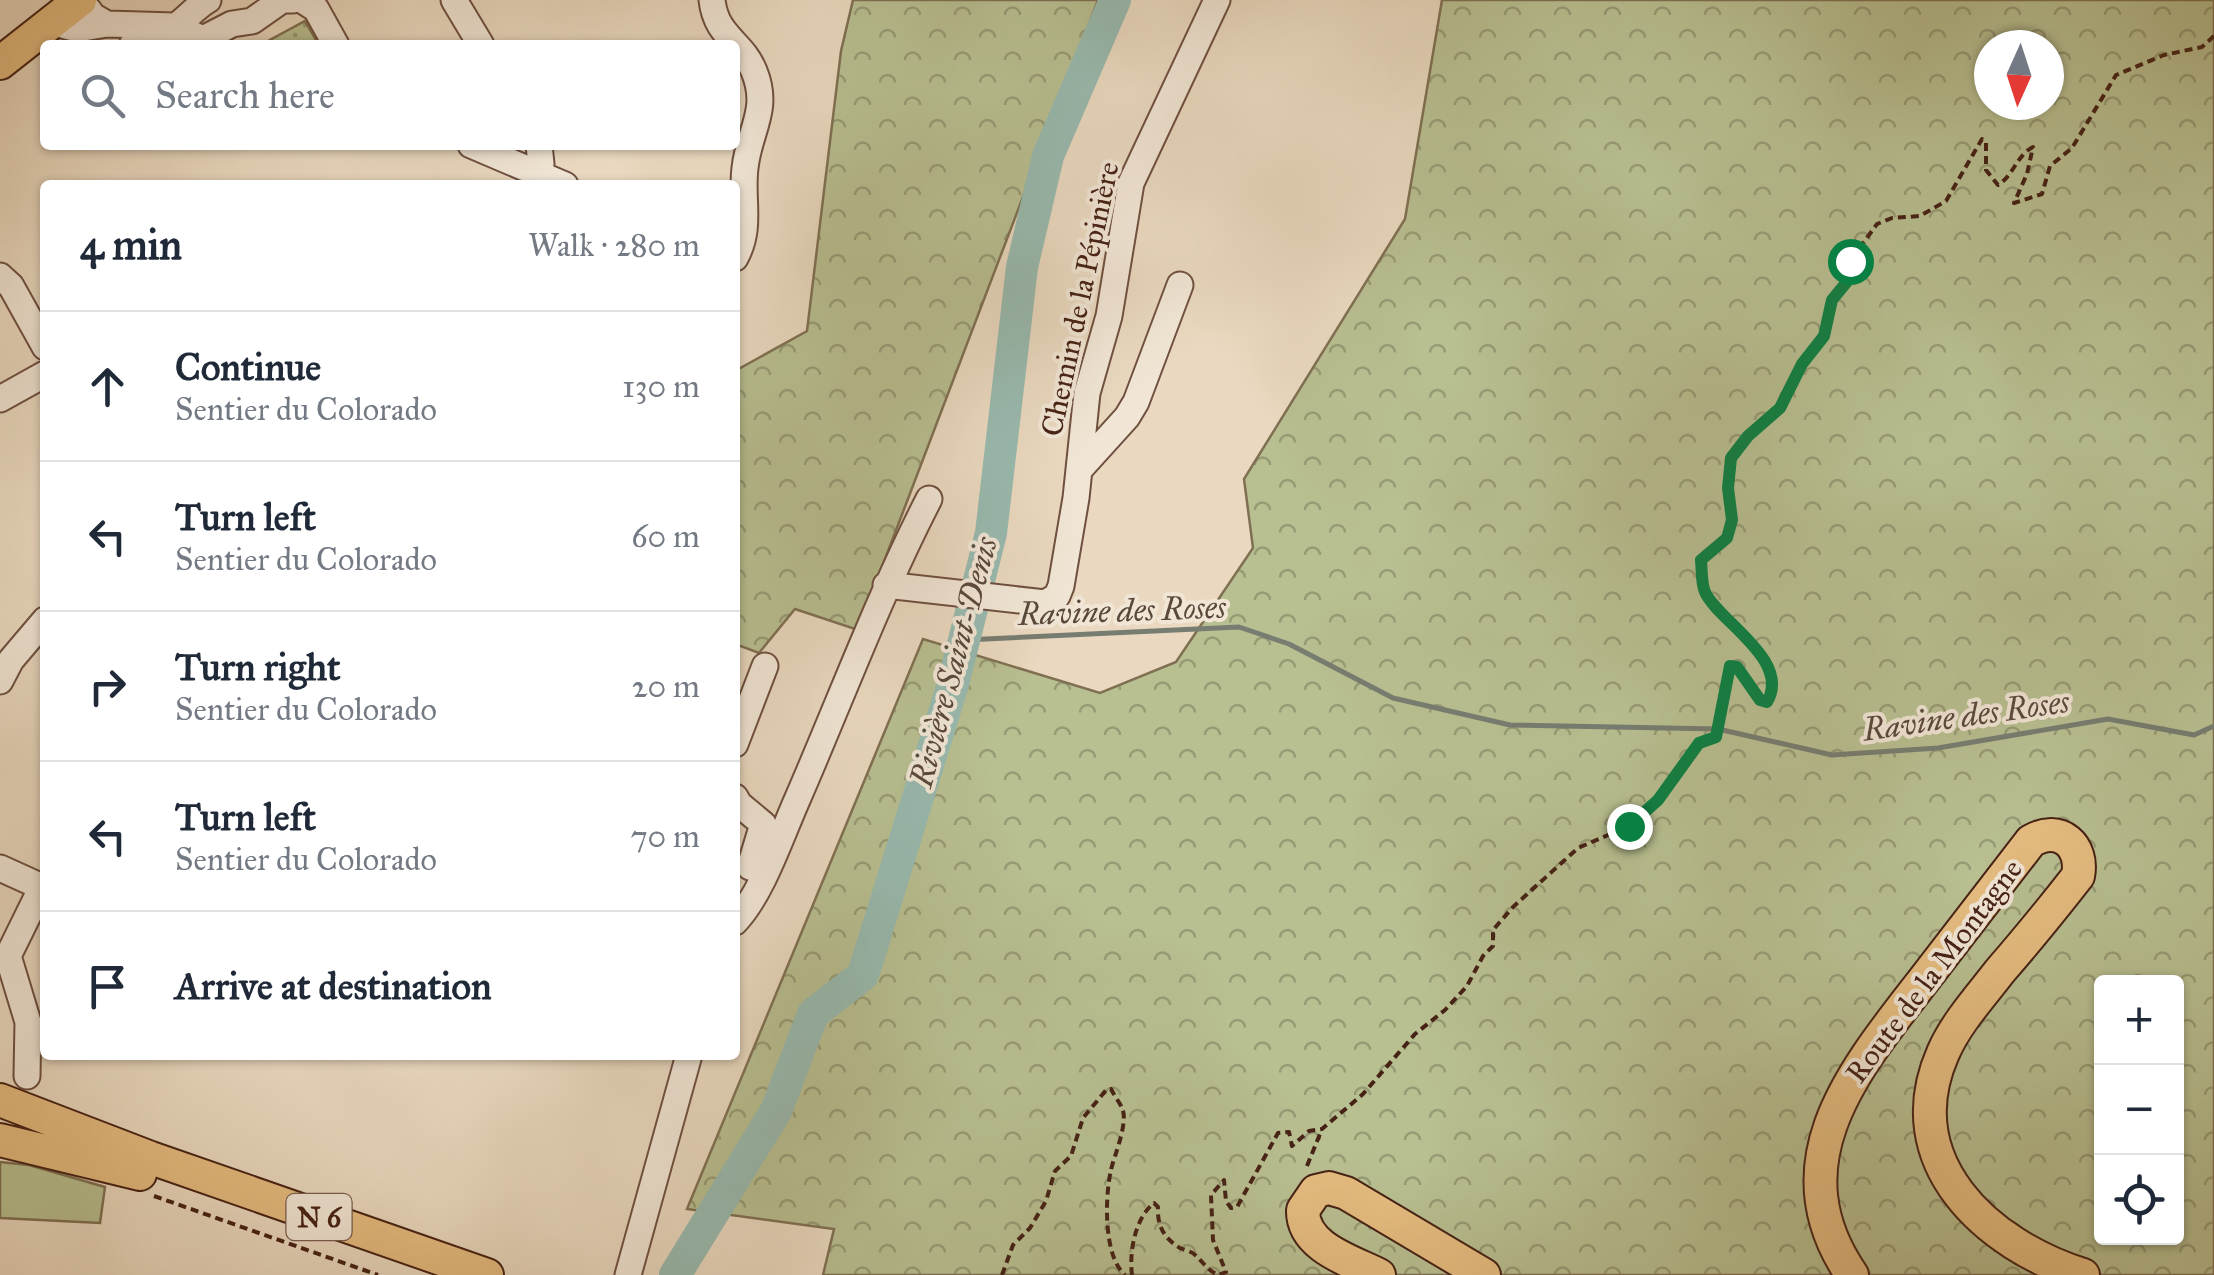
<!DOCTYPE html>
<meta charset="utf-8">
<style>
:root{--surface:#fff;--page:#f6f6f7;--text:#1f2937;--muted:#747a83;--line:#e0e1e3}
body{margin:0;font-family:"IM FELL Great Primer",serif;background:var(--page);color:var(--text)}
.controls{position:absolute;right:30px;bottom:30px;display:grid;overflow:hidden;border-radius:10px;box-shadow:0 2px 8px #0004}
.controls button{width:90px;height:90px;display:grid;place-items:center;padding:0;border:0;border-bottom:2px solid var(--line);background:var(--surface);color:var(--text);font:50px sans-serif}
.compass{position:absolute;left:1974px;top:30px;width:90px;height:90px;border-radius:50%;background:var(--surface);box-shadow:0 2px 8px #0004;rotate:183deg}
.stop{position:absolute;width:30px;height:30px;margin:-22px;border:8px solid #0b8043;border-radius:50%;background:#fff}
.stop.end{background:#0b8043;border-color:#fff;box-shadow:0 2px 10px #0008}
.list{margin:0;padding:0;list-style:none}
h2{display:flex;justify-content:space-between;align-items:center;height:130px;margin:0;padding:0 40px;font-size:42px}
h2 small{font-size:32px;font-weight:400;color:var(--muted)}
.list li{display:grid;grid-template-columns:65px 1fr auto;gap:30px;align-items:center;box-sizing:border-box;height:150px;padding:0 40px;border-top:2px solid var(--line)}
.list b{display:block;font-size:38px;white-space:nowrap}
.list p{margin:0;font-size:32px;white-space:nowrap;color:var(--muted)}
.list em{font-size:32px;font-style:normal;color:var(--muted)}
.icon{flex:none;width:55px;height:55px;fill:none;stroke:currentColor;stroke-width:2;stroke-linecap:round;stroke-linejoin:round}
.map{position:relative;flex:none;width:2214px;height:1275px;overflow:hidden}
.search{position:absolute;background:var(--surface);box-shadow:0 2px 8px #0004;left:40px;top:40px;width:700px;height:110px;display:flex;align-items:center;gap:25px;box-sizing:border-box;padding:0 35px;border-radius:10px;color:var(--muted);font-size:38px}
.panel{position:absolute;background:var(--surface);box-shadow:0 2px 8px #0004;left:40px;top:180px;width:700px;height:880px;border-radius:10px}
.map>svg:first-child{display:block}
</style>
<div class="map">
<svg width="2214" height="1275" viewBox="0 0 2214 1275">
<defs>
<pattern id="forest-crowns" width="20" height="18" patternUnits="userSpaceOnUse" patternTransform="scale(2.5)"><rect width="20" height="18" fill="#b8bf91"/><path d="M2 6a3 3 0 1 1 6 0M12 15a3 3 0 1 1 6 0" fill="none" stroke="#979b75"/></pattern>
<pattern id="garden-dots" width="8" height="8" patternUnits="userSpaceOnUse" patternTransform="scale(2.5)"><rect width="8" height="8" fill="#b8bf91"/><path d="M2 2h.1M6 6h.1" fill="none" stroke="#979b75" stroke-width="1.8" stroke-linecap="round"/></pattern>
</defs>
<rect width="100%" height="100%" fill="#ead9c0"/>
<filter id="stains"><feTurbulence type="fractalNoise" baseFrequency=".002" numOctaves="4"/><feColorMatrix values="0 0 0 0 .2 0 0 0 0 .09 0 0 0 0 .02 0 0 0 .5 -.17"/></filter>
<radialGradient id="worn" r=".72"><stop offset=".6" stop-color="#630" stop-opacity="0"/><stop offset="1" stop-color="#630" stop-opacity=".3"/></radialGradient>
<path fill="#b8bf91" stroke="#7f7053" stroke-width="2.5" d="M0,1162L29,1165L105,1187L100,1223L0,1218Z"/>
<path fill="url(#forest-crowns)" stroke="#7f7053" stroke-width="2.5" fill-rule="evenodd" d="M853,0H1098L858,630L795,609L759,653L735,644V371L807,331L841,51Z
M1442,0H2214V1275H823L834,1229L687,1209L923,639L1100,693L1176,662L1253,548L1244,479L1405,219ZM1989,45H2049V105H1989ZM2102,982H2176V1238H2102Z"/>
<path fill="url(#garden-dots)" stroke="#7f7053" stroke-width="2.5" d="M305,21L319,45H270L268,41Z"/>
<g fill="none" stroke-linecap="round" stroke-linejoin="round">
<path stroke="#777d71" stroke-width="5" d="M964,640L1239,627L1289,644L1393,698L1510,725L1718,729L1832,755L1938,748L2108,719L2194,735L2214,726"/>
<path stroke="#98baaf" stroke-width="32" d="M675,1275L776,1111L813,1014L863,975L953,684L991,533L1022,267L1048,156L1115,0"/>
<defs>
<path id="minor" d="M302,0L316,9L336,45
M454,0L481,45
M712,0C716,37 742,41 754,71C770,110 749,130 745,168C741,200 752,228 735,258
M51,22L77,29L107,24L93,16L81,0
M107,24L175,26L203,39L232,24L252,21L282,0H293
M132,45C142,28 161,35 176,26C187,18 196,7 208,0
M471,145L565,185
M538,176L541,164L539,145
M0,276L11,286L45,347
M0,399L45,374
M1079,470L1127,417L1136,402L1180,285
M886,585L1045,603L1057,596L1061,586L1076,498L1087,393L1109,316L1131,183L1217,0
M0,681L11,660L45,620
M735,744L765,666
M735,797L739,804L763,824L750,867
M0,868L42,887L8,956L28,1022L27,1076
M735,922C762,894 781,836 797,800C841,699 879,596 929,499
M628,1275L689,1055"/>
<path id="major" d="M0,63L80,0
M0,1100L151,1158L487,1275
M0,1140L140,1174
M1379,1275C1351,1261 1302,1247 1303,1210L1316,1191L1329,1188L1346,1193L1484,1275
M1852,1275C1775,1163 1854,1070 1923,981C1959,934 1995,887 2031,841C2060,824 2084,846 2078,876C2053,908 2027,940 2000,971C1980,997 1956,1023 1943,1053C1895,1162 1987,1245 2083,1275"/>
</defs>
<use href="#minor" stroke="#6f5040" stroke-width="29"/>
<use href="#major" stroke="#462215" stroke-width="36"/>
<path stroke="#462215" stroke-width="4" stroke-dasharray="8 5" stroke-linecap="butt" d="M1307,1166L1322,1129
M154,1196L378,1275
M1002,1275L1013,1245L1030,1228L1046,1201L1055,1171L1071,1156L1083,1118L1107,1089H1111C1114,1095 1121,1105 1122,1108C1129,1122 1114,1156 1111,1170C1105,1196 1103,1256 1125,1275
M1132,1275C1129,1252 1135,1218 1154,1203L1158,1207C1157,1224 1163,1238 1180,1248C1184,1250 1190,1251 1194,1254C1204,1262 1206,1270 1219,1275L1226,1272L1213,1240L1211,1195L1224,1180L1226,1201L1231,1208L1237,1207L1278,1133L1289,1132L1292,1146L1309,1131L1322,1129L1363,1094L1415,1034L1445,1010L1467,986L1483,956L1493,946V930L1513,907L1578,848L1629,826L1658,800L1699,743L1716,737L1730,665L1737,667L1760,700L1767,702C1792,660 1718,621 1705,592C1701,583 1702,570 1701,560L1727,538L1732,520L1728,487L1731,459L1748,436L1780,409L1802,364L1824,336L1832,301L1850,278V261L1877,224L1892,218L1920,216L1946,201L1982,139L1986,142V170L1998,185C2014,175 2016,156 2033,147L2027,174L2014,203L2042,194L2050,166L2072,148L2116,75L2164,55L2202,47L2214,36"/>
<use href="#minor" stroke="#f1e6d6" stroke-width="25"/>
<use href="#major" stroke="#e5bc80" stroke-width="32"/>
</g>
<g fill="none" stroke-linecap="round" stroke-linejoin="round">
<path stroke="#0b8043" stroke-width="12" d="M1629,826L1658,800L1699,743L1716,737L1730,666L1737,667L1760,700L1767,702C1792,660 1717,620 1705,592C1701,583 1702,570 1701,560L1727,538L1732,520L1728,488L1731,458L1748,436L1780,408L1802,364L1824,336L1832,300L1850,278V261"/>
</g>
<g text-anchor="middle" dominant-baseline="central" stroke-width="8" stroke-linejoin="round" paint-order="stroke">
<rect fill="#f1e6d6" stroke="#795d4f" stroke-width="2.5" x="286.5" y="1194" width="65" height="46" rx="8"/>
<g font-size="28" font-weight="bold" fill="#462215">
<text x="319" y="1217">N 6</text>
</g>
<g font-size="30" fill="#462215" stroke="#f1e6d6">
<text transform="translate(1080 299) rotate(-78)">Chemin de la Pépinière</text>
<text transform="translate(1934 971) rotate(-53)">Route de la Montagne</text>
</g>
<g font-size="32" font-style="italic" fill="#5a483c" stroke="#f1e6d6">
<text transform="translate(1122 611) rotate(-2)">Ravine des Roses</text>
<text transform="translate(954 662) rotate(-75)">Rivière Saint-Denis</text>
<text transform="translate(1966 716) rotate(-8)">Ravine des Roses</text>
</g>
</g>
<rect width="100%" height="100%" filter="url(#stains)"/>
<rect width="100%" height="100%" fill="url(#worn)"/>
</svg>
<div class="controls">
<button>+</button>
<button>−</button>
<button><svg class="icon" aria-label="locate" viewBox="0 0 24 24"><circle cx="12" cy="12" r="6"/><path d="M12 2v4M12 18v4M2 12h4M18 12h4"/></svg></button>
</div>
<svg class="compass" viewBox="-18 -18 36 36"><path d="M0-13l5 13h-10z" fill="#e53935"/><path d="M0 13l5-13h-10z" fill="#747a83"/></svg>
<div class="stop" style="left:1850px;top:261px"></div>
<div class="stop end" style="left:1629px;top:826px"></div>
<div class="search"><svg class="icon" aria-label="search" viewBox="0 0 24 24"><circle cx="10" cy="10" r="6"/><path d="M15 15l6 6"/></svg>Search here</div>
<section class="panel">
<h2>4 min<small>Walk · 280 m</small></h2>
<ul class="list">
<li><svg class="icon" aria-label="ahead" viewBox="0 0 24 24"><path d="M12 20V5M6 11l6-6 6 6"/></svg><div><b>Continue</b><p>Sentier du Colorado</p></div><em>130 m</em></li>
<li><svg class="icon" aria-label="left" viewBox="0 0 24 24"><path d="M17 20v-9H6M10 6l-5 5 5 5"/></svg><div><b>Turn left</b><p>Sentier du Colorado</p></div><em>60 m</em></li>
<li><svg class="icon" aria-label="right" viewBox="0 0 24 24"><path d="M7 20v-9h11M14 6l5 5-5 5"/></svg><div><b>Turn right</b><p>Sentier du Colorado</p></div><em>20 m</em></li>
<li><svg class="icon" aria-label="left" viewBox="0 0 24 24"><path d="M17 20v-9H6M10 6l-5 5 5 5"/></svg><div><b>Turn left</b><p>Sentier du Colorado</p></div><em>70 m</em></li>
<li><svg class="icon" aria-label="arrive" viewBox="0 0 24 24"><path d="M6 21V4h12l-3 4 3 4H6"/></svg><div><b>Arrive at destination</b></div></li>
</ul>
</section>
</div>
